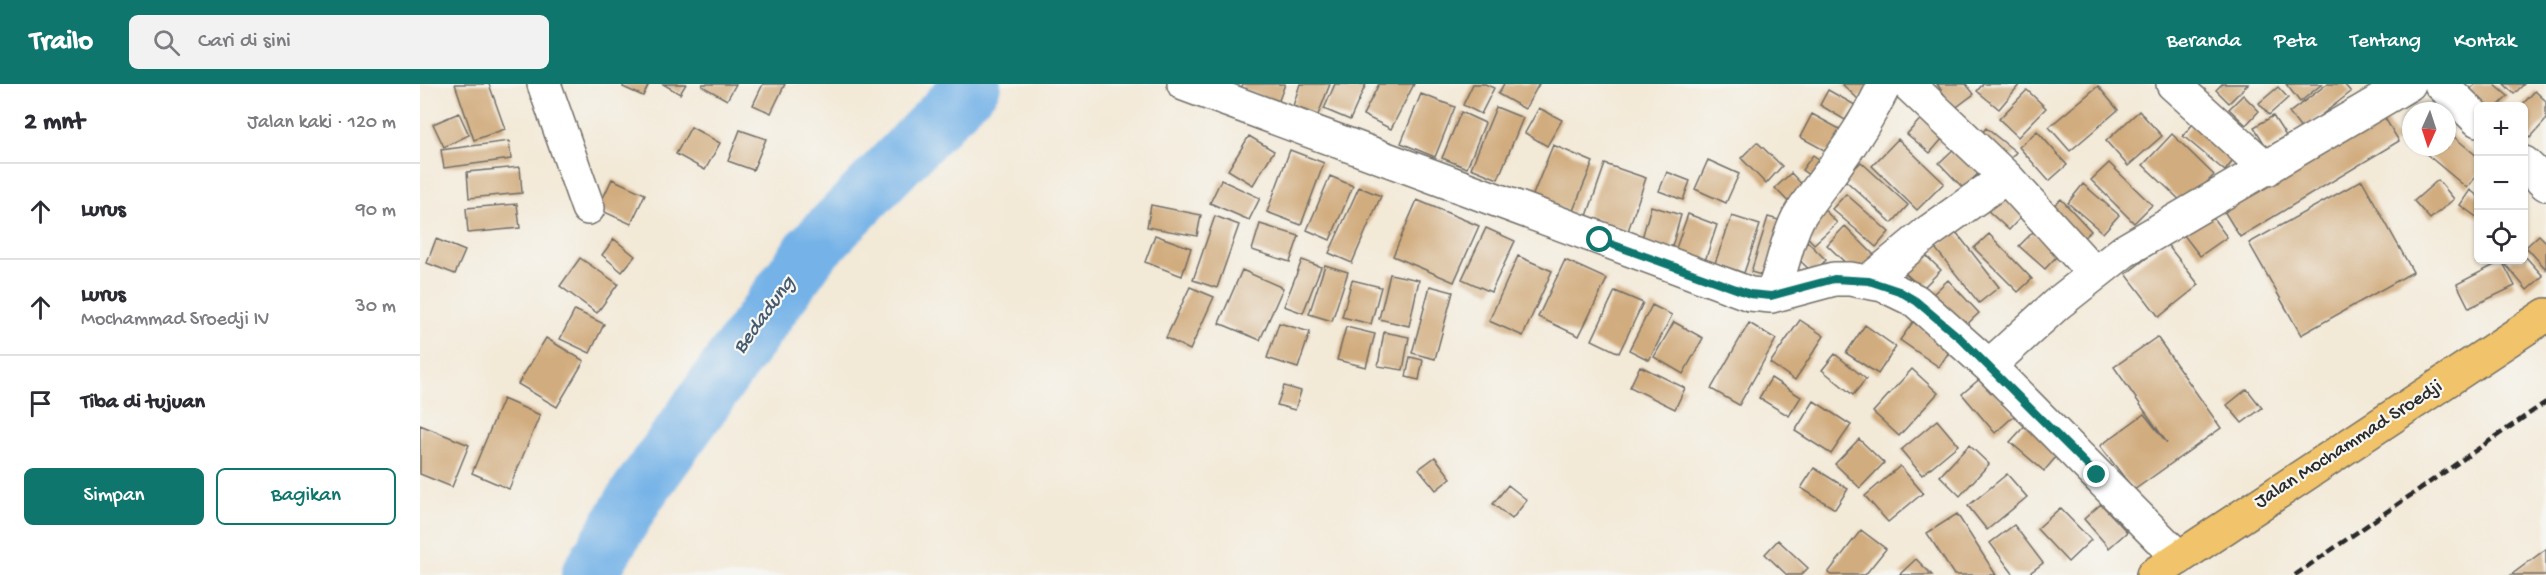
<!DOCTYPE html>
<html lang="id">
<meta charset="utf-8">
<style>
:root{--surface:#fff;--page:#f2f2f3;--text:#2b2b33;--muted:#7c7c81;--line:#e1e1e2;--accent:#0f766e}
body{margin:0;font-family:"Gochi Hand",sans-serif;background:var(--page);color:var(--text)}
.controls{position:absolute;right:18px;top:18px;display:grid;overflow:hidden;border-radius:9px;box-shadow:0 2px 4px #0004}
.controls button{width:54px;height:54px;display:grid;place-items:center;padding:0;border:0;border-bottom:2px solid var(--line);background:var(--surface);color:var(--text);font:30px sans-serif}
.compass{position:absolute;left:1982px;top:18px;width:54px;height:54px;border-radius:50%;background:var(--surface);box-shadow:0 2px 4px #0004;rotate:183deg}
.stop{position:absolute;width:18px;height:18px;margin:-14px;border:4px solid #0f766e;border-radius:50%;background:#fff}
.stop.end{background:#0f766e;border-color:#fff;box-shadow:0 2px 6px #0008}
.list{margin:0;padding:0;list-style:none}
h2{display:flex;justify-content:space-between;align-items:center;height:78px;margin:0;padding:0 24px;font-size:26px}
h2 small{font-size:20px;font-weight:400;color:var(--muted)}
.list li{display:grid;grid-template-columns:39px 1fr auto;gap:18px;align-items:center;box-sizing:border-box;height:96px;padding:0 24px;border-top:2px solid var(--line)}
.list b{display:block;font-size:22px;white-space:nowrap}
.list p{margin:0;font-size:20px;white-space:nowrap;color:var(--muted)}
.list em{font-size:20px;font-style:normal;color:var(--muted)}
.actions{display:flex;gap:12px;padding:18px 24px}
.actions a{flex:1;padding:14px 0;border:2px solid var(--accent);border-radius:9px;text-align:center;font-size:21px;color:var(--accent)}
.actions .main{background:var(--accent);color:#fff}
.icon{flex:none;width:33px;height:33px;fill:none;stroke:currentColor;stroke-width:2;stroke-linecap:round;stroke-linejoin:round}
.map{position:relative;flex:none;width:2126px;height:491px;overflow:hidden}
header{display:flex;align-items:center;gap:36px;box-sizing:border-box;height:84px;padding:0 30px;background:var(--accent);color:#fff}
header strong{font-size:28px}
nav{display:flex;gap:33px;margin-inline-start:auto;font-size:21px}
.search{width:420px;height:54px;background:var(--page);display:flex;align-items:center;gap:15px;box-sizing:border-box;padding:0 21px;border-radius:9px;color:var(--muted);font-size:22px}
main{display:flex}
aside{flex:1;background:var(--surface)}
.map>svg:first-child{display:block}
</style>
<header>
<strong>Trailo</strong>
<div class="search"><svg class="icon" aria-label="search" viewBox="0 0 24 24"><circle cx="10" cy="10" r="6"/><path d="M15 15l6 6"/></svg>Cari di sini</div>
<nav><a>Beranda</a><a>Peta</a><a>Tentang</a><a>Kontak</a></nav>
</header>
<main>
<aside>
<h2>2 mnt<small>Jalan kaki · 120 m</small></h2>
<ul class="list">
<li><svg class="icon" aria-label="ahead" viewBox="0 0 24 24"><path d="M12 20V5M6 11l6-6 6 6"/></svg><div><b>Lurus</b></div><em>90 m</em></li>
<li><svg class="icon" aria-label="ahead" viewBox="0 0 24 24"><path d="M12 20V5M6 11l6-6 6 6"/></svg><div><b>Lurus</b><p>Mochammad Sroedji IV</p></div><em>30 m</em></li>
<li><svg class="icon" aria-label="arrive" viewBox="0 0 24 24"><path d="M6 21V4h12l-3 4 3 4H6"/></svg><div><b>Tiba di tujuan</b></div></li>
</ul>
<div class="actions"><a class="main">Simpan</a><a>Bagikan</a></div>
</aside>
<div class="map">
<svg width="2126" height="491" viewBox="0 0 2126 491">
<rect width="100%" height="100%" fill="#f6f6f2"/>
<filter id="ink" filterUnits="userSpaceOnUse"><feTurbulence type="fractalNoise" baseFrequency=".0167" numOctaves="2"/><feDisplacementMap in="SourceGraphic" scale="12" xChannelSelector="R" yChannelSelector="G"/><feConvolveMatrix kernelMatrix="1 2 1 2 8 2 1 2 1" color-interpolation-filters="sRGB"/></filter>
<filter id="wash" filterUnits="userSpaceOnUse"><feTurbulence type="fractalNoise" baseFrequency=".008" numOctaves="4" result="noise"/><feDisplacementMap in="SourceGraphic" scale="24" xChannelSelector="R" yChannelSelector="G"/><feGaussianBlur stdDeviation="1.35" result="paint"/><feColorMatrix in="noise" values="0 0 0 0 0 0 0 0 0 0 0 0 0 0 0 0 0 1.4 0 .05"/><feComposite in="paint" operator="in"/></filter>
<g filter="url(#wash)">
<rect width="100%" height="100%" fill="#f3e9d7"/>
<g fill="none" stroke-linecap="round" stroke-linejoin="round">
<path stroke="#75b2e7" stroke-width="56" d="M169,491L218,409L392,166L553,0"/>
</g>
<g id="blocks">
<path fill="#d1ac7e" d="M35,0H69L85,45L54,56Z
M204,0H229L223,12L203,3Z
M243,0H266L260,10Z
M283,0H316L307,16L282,2Z
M343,0H365L351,29L333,21Z
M823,0H865L858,19L821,4Z
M880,0H910L898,31L873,22Z
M915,0H946L930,36L904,25Z
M959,0H994L971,45L943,31Z
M1053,0H1065L1074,4L1061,30L1043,21Z
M1084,0H1119L1105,25L1078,10Z
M1422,0H1452L1438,15Z
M1517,0H1546L1554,10L1534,25Z
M1563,0H1600L1579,25L1557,7Z
M1802,0H1828L1809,19L1796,6Z
M1866,0H1902L1880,18Z
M1907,0H1924L1931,8L1882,46L1869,29Z
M2055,0H2074L2088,12L2078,22H2065L2048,8Z
M2084,0H2104L2094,10Z
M1678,2L1698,26L1650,67L1629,43Z
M1858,3L1868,14L1849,31L1839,19Z
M1408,6L1435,21L1425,36L1400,21Z
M1607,6L1626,24L1598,53L1579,35Z
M2115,7L2126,17V36L2110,54L2104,48V22H2101Z
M1001,10L1035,23L1015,73L981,59Z
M1823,11L1839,27L1826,41L1809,25Z
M1076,23L1103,34L1078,95L1051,84Z
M1119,24L1142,36L1127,62L1105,49Z
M1960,26L1979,57L1820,153L1801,122Z
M1719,27L1742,52L1708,82L1686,57Z
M1041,28L1065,39L1047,84L1022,74Z
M39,29L49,51L24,63L13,40Z
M1506,29L1528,48L1510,69L1487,50Z
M1392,30L1427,49L1415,72L1380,53Z
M1853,32L1866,52L1847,64L1834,43Z
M1777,35L1819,69L1805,87L1763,52Z
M271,43L300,59L285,86L256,70Z
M1566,44L1596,68L1585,82L1555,58Z
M320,46L346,55L333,86L308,77Z
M1617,47L1647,81L1629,97L1599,63Z
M2027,47L2058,73V90L2047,104L1998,63H2027Z
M1752,50L1794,91L1765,121L1723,81Z
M829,52L854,67L833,101L808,86Z
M1478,55L1524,99L1497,126L1452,82Z
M89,57L91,75L24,84L21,66Z
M1337,58L1362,82L1346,100L1321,74Z
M1539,60L1563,85L1543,104L1519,79Z
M1133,61L1173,78L1152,129L1112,113Z
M870,66L904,79L881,141L847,128Z
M1393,71L1411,84L1400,99L1382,86Z
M1288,76L1319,90L1306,119L1275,105Z
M1441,78L1488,121L1472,139L1424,95Z
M1689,79L1732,121L1714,139L1671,96Z
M1185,80L1226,94L1208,147L1167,132Z
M100,83L102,109L49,114L47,88Z
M1247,88L1270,97L1263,116L1239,107Z
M1371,89L1392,111L1376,126L1355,104Z
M910,92L933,102L910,156L887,146Z
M192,95L225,110L211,140L178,125Z
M801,96L840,114L829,136L790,119Z
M1942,96L1993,188L1881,251L1829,159Z
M2018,96L2034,115L2010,135L1994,117Z
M1663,100L1699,131L1683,149L1648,119Z
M939,103L961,112L932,179L909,169Z
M2050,106L2058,112V134L2040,121Z
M1426,110L1469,148L1456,163L1412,125Z
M1579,110L1603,131L1589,146L1566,125Z
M1641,115L1671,147L1654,162L1624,130Z
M997,116L1059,142L1034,198L973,172Z
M97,120L100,144L48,149L46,124Z
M731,121L781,131L777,152L727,143Z
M1400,121L1417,139L1394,160L1377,142Z
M1231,122L1261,131L1251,166L1221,158Z
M1268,130L1297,141L1285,177L1255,167Z
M1790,130L1807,153L1780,172L1763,150Z
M795,132L819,141L797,204L773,196Z
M1312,132L1340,141L1324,189L1295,179Z
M1348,133L1372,140L1355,195L1331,188Z
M840,140L879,152L870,178L832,166Z
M1425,142L1456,173L1438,191L1407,161Z
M1066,144L1095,157L1071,208L1042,195Z
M1536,148L1579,203L1559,219L1515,164Z
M1613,148L1638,171L1625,185L1599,162Z
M1569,150L1612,195L1598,208L1554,164Z
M735,151L771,164L762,192L725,178Z
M2119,151L2126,158V185L2106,163Z
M16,155L45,167L35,190L7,179Z
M194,155L215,172L202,188L182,171Z
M1387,157L1406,176L1393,189L1374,171Z
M1746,159L1779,201L1739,233L1706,190Z
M1496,162L1521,186L1502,205L1477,181Z
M2104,171L2123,192L2107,206L2086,181L2092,176H2104Z
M1098,172L1132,187L1103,252L1069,237Z
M160,174L198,200L177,229L140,202Z
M882,176L901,183L883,229L864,222Z
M1145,176L1187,195L1159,252L1118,233Z
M2082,177L2095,202L2049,224L2037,200Z
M905,181L928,188L912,237L889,230Z
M822,186L863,204L840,256L799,239Z
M970,190L999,196L989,242L959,235Z
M932,196L961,203L951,240L922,233Z
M1528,196L1559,229L1542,245L1511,212Z
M1010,202L1033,208L1015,275L992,269Z
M770,203L794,213L770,266L746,254Z
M1195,207L1223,219L1199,269L1172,256Z
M1232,221L1252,231L1229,276L1209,266Z
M155,226L184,240L170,269L140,255Z
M1380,236L1404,252L1375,296L1350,279Z
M1254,238L1283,254L1263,290L1234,273Z
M1493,238L1531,265L1519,283L1480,256Z
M859,239L890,248L878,284L847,274Z
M1329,239L1356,255L1319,321L1291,305Z
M1445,241L1476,263L1458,290L1426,269Z
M926,243L955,250L946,283L917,276Z
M964,248L989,253L983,286L958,282Z
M1737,253L1801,344L1714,406L1680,362L1724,330L1747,359L1694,283Z
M126,254L164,277L137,323L98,300Z
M1415,270L1446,295L1433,311L1402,286Z
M990,273L1003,276L999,296L986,293Z
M1220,282L1265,304L1255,325L1210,303Z
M1492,285L1518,309L1479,352L1453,328Z
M1562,293L1595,331L1575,349L1542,310Z
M1351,294L1381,313L1369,332L1339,314Z
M864,302L881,307L875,326L857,321Z
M1827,305L1842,324L1822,339L1807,321Z
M83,315L120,331L89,405L52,389Z
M1394,317L1431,341L1411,370L1375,347Z
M1517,336L1538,361L1502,391L1481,366Z
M1609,337L1642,366L1624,387L1590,358Z
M0,341L49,361L32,403L0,390Z
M1439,355L1464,379L1440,404L1415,380Z
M1549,361L1569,380L1540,412L1520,392Z
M1015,373L1031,394L1016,406L999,385Z
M1480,382L1503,409L1468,438L1445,412Z
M1394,384L1428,405L1415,425L1381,404Z
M1587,390L1607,413L1567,446L1548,422Z
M1088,401L1107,416L1092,435L1073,420Z
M1681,420L1707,448L1689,464L1664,435Z
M1640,424L1671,456L1648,478L1617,445Z
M1537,430L1576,491H1534L1507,449Z
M1594,441L1623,479L1607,491H1594L1570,459Z
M1441,446L1466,465L1445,491H1411L1408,489Z
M1358,456L1388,484L1381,491H1367L1345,470Z
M2126,465V491H2091Z
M1496,475L1512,491H1479Z"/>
</g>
</g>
<g filter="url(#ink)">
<use href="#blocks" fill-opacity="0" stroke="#716e67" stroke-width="1.5"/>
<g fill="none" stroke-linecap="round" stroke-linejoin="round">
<defs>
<path id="minor" d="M124,0L168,124
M764,0L1330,210L1351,212L1414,195H1430L1463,201L1496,217L1569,282L1759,474
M1488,0L1586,93L1674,189
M1753,0L1847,85
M2021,0L2058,36
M2104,79L2126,100
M1449,197L1507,149L1586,93
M1351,212C1363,187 1365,159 1378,134C1389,115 1403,100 1415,82C1434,56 1451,29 1465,0
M1569,282L1637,220L1704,167L1989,0"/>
<path id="major" d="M1733,491L2126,231"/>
</defs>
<use href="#minor" stroke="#716e67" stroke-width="36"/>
<use href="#major" stroke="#716e67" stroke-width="36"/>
<use href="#minor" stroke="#fff" stroke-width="33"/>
<use href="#major" stroke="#f1c36a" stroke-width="33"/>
<path stroke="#2b2b2b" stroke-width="4.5" stroke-dasharray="9 4.5" stroke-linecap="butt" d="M1875,491L2126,318"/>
</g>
</g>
<g fill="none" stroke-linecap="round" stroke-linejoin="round" filter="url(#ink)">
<path stroke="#0f766e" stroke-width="8" d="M1180,156L1330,210L1351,212L1414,195L1449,197L1479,207L1496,217L1540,254L1677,391"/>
</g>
<g text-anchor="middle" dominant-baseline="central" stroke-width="4.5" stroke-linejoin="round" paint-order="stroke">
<g font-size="20" fill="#2b2b2b" stroke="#f6f6f2">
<text transform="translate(1929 361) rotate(-33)">Jalan Mochammad Sroedji</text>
</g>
<g font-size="21" font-style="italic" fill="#455a6d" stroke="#f6f6f2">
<text transform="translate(345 232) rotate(-54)">Bedadung</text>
</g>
</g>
</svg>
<div class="controls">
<button>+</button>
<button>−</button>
<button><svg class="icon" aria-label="locate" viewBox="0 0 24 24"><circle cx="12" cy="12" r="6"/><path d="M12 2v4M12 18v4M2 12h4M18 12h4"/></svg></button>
</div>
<svg class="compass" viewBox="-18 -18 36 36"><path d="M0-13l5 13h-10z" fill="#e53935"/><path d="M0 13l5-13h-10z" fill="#7c7c81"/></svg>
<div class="stop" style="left:1180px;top:156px"></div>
<div class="stop end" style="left:1677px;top:391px"></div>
</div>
</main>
